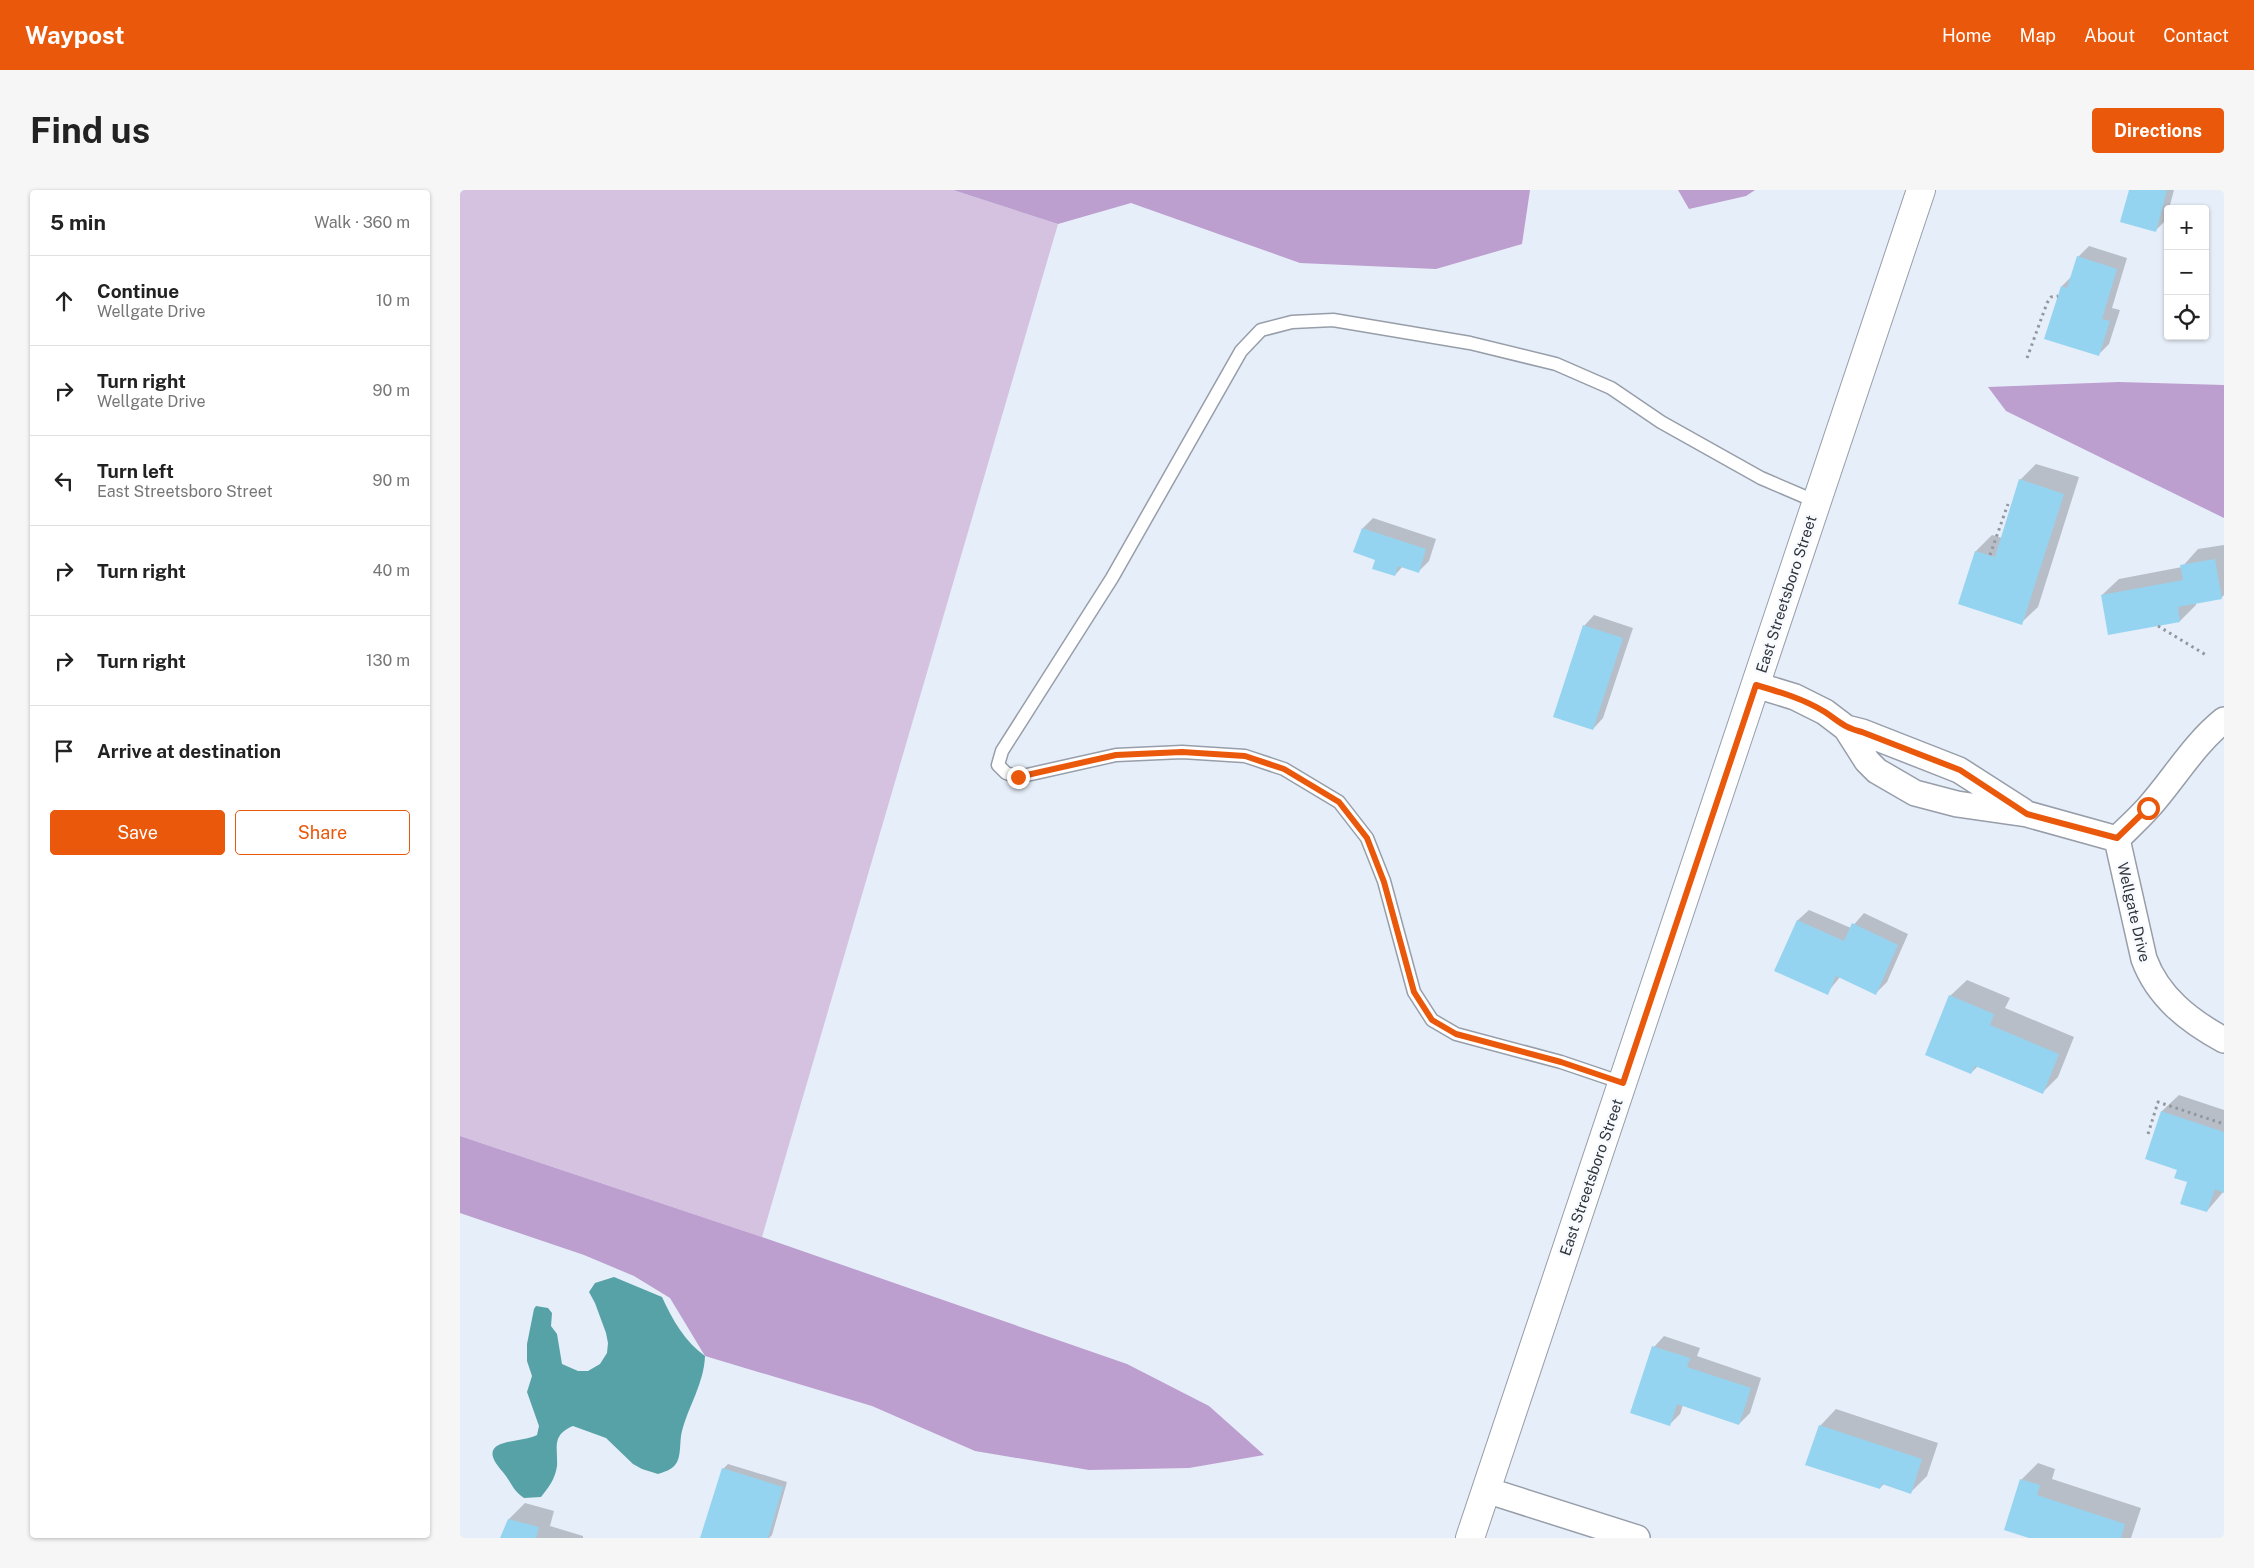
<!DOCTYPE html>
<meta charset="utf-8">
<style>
:root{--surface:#fff;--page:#f6f6f6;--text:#222;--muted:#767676;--line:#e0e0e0;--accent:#ea580c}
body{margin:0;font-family:"Public Sans",sans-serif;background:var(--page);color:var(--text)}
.controls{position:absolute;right:15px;top:15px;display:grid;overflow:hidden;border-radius:5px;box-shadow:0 1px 4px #0004}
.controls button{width:45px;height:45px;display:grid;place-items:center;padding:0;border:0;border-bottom:1px solid var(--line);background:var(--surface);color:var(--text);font:25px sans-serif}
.stop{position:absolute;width:15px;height:15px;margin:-11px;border:4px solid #ea580c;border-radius:50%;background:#fff}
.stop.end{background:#ea580c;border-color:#fff;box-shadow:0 1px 5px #0008}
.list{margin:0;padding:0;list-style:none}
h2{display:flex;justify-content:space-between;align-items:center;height:65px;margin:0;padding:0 20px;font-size:21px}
h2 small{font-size:16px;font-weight:400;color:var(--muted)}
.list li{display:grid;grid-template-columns:32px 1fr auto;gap:15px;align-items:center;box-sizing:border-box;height:90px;padding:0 20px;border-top:1px solid var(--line)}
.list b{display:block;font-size:19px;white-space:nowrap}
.list p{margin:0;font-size:16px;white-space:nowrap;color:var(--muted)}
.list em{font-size:16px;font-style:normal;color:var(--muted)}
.actions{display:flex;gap:10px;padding:15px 20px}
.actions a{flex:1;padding:11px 0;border:1px solid var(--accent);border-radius:5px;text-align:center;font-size:18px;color:var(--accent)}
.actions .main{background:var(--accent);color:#fff}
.icon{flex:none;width:28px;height:28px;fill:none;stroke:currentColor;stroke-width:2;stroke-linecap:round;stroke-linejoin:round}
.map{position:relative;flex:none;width:1764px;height:1348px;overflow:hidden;border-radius:5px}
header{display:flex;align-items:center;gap:30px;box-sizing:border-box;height:70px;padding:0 25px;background:var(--accent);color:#fff}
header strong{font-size:24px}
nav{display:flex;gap:28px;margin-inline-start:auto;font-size:18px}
.intro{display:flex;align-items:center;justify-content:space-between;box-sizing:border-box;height:120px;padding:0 30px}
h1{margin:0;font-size:35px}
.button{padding:12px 22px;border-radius:5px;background:var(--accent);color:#fff;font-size:18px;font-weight:700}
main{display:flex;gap:30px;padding:0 30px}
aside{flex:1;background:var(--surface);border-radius:5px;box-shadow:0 1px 4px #0004}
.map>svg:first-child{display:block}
</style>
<header>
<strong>Waypost</strong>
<nav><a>Home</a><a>Map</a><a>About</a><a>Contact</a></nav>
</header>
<div class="intro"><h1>Find us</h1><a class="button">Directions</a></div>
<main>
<aside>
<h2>5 min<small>Walk · 360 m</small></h2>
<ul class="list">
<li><svg class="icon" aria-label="ahead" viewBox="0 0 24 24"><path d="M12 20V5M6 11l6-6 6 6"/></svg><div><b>Continue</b><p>Wellgate Drive</p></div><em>10 m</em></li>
<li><svg class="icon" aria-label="right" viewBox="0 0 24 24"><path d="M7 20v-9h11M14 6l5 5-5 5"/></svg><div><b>Turn right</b><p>Wellgate Drive</p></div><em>90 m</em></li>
<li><svg class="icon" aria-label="left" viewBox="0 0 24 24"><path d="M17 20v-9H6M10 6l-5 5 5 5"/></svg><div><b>Turn left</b><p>East Streetsboro Street</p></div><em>90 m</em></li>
<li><svg class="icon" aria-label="right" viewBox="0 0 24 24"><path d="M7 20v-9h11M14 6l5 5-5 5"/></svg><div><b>Turn right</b></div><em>40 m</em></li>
<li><svg class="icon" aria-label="right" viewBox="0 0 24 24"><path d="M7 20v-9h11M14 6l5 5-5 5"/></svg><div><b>Turn right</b></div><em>130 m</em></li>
<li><svg class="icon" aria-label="arrive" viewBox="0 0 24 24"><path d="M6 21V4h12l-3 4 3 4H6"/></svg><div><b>Arrive at destination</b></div></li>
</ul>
<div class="actions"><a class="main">Save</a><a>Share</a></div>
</aside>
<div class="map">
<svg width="1764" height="1348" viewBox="0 0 1764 1348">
<rect width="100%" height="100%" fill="#e6eef9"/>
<path fill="#d4c2e0" d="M0,0H493L598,34L302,1047L0,946Z"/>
<path fill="#bc9ecf" d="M493,0H1070L1062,54L976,79L840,73L671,13L598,34Z
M1218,0H1295L1286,6L1229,19Z
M1659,192L1764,195V328L1546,221L1528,197Z
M0,946L302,1047L667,1174L749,1216L804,1265L729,1278L629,1280L515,1261L412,1216L245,1166L210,1108L174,1086L124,1065L0,1023Z"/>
<path fill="#56a2a7" d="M154,1087L202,1107C212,1129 225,1152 245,1166C244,1193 229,1215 222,1241C219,1251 222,1267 215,1275C211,1280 204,1282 198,1284L182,1279L173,1274L146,1248L113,1236C91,1245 98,1258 97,1276C95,1289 89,1297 81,1307L64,1308C52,1300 51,1291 42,1281C12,1247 61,1254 77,1245L79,1236L67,1202L72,1186L67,1171V1154L74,1119L76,1116L88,1118L92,1123L91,1136L97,1144L102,1174L118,1181H128L140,1174L147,1163L148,1153L146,1143L135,1113L129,1102L135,1093Z"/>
<path fill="#0003" d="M1670,0H1714L1706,30L1695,41Z
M1629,56L1667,68L1652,118L1660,120L1649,154L1638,165L1602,96L1611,87L1618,67Z
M1576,274L1619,287L1578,417L1561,433L1516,361L1532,345L1542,348L1560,290Z
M913,328L976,349L969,371L958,382L943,376L935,385L916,369L903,338Z
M1764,355V405L1761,408L1736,412V415L1720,431L1642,405L1659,389L1722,377L1738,359Z
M1134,425L1173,438L1143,528L1133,539L1124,436Z
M1349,720L1391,738L1404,723L1448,744L1427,792L1416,803L1380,787L1367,803L1315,780L1338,730Z
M1507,790L1550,808L1545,818L1614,847L1598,887L1582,903L1518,876L1511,883L1490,806Z
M1719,905L1764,920V1001L1747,1021L1729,991L1719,979L1687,968L1702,921Z
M1204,1146L1240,1158L1237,1166L1301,1188L1290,1223L1279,1234L1223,1215L1220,1224L1209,1235L1194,1157Z
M1376,1219L1478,1253L1467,1286L1451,1302L1424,1294L1420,1298L1360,1236Z
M1578,1273L1595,1279L1592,1289L1681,1318L1671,1348H1573L1545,1339L1562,1289Z
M268,1274L327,1292L312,1345L309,1348H242L263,1279Z
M65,1313L94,1321L90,1336L123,1346V1348H42L49,1329Z"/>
<path fill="#95d4f1" d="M1669,0H1707L1696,42L1660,32Z
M1617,66L1657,79L1642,129L1650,131L1639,166L1584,149L1601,96L1607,98Z
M1559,289L1604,304L1562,435L1498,414L1515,361L1535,367Z
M902,338L966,359L959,383L938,376L935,386L912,379L915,370L893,362Z
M1755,369L1762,409L1718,417L1720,432L1648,445L1641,405L1723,390L1720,375Z
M1123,435L1163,448L1133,540L1093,527Z
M1337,730L1384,751L1392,733L1438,755L1416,805L1376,786L1368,805L1314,781Z
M1489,805L1534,824L1530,835L1599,864L1583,904L1515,876L1511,884L1465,865Z
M1701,921L1764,942V1003L1755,999L1747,1022L1720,1014L1727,992L1714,988L1717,980L1685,969Z
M1192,1156L1230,1168L1227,1177L1291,1198L1279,1235L1217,1214L1210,1236L1170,1223Z
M1359,1235L1462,1269L1451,1304L1422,1294L1420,1299L1345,1275Z
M262,1278L323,1297L308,1348H240Z
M1560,1289L1580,1295L1577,1305L1665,1334L1661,1348H1569L1544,1340Z
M48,1329L79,1337L76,1348H40Z"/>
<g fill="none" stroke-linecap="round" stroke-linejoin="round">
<defs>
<path id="service" d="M1163,893L1101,872L996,844L972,830L954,802L924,691L907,648L879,612L824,579L785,566L722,562L656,565L558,587L546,583L538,575L542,561L652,388L781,161L801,140L832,132L873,130L1010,153L1096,174L1151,198L1201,232L1301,288L1357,312"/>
<path id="minor" d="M1296,495L1335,507L1365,522L1386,538L1407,571L1417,581L1455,603L1497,614L1567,624L1657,649
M1764,530C1733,555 1714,589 1688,618C1678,629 1667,639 1657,649L1684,769C1698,807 1729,831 1764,850
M1386,538L1402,542L1499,580L1563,621
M1026,1300L1177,1348"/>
<path id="secondary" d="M1010,1348L1461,0"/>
</defs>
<use href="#service" stroke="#979ea9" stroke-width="15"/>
<use href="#minor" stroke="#979ea9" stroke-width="28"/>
<use href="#secondary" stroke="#979ea9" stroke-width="30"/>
<path stroke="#91979f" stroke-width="3" stroke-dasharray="2.5 4" stroke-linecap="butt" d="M1567,168L1587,113L1591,107L1598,106
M1530,365L1548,314
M1698,436L1746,465
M1688,944L1698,912L1764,934"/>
<use href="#service" stroke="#fff" stroke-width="12"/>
<use href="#minor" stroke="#fff" stroke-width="25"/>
<use href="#secondary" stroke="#fff" stroke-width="28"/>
</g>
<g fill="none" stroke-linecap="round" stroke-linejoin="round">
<path stroke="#ea580c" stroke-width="6" d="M558,587L656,565L722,562L785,566L824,579L879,612L907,648L924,692L954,802L972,830L996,844L1101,872L1163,893L1296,495C1320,502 1344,509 1365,522C1380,532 1383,537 1402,542L1500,580L1567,624L1657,648L1688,618"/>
</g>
<g text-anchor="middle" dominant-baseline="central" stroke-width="5" stroke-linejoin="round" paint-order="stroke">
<g font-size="15" fill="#313438" stroke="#f7faff">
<text transform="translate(1326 404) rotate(-72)">East Streetsboro Street</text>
<text transform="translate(1674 722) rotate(77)">Wellgate Drive</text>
<text transform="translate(1131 987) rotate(-71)">East Streetsboro Street</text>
</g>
</g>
</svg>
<div class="controls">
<button>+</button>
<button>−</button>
<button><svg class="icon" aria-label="locate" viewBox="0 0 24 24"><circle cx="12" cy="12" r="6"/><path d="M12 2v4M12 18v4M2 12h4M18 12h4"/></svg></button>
</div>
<div class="stop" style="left:1688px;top:618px"></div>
<div class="stop end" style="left:558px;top:587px"></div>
</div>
</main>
